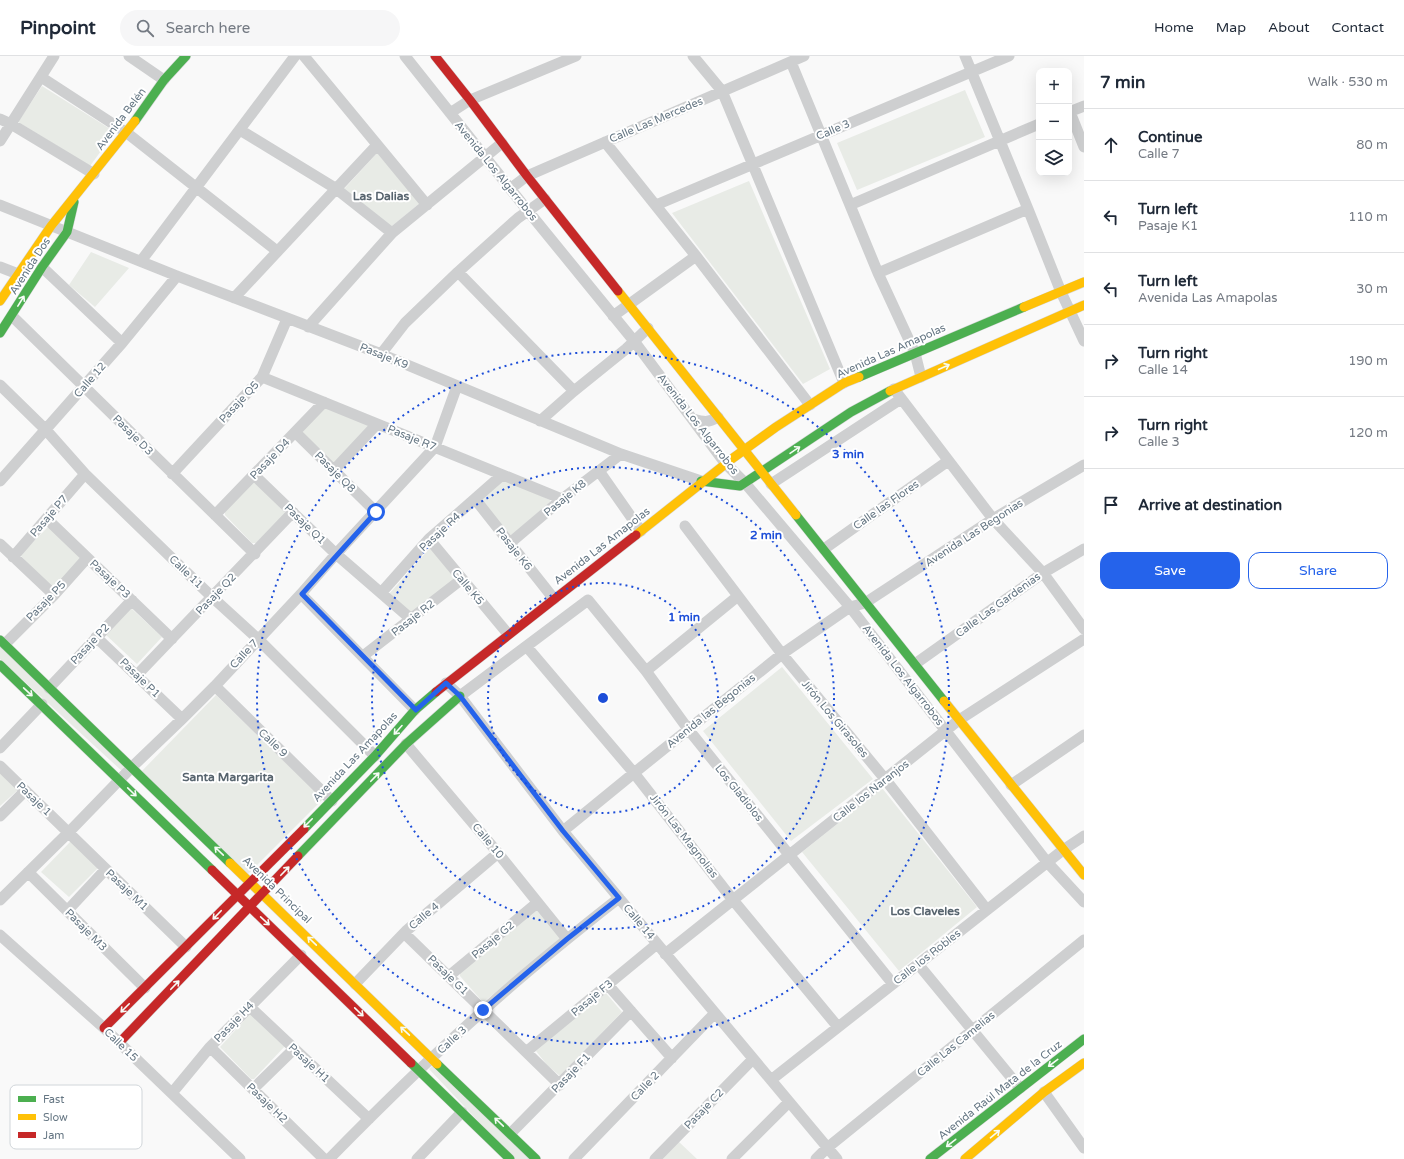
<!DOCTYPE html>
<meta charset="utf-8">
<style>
:root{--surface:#fff;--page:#f6f6f7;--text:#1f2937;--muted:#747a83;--line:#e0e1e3;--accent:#2563eb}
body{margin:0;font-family:"Varela Round",sans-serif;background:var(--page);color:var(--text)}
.controls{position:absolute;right:12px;top:12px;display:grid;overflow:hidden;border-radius:8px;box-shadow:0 4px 16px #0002}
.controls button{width:36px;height:36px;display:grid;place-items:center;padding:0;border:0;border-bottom:1px solid var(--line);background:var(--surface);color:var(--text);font:20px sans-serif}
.stop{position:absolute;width:12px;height:12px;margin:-9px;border:3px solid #2563eb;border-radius:50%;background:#fff}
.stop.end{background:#2563eb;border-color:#fff;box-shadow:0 1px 4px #0008}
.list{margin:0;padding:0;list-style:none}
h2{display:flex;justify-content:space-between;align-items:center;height:52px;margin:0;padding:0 16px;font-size:17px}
h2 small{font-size:13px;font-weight:400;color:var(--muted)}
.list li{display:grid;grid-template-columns:26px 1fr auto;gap:12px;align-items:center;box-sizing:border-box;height:72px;padding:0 16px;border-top:1px solid var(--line)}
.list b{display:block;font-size:15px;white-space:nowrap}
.list p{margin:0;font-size:13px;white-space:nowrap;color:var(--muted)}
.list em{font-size:13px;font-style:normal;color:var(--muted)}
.actions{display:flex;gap:8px;padding:12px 16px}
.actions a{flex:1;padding:9px 0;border:1px solid var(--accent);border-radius:12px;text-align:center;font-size:14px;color:var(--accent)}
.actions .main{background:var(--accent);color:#fff}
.icon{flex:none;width:22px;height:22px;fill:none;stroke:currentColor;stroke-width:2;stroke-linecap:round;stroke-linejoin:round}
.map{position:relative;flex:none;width:1084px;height:1103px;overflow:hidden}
header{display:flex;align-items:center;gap:24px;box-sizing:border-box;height:56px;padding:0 20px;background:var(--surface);border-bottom:1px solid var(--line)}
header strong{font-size:19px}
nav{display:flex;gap:22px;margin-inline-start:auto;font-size:14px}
.search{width:280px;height:36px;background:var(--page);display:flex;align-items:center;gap:10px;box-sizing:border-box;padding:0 14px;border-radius:22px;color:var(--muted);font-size:15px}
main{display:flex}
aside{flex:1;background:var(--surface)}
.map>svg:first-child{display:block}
</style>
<header>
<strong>Pinpoint</strong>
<div class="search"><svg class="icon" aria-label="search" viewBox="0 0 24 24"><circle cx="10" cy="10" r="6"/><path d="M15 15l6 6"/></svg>Search here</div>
<nav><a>Home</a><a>Map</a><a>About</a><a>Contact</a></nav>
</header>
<main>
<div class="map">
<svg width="1084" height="1103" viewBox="0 0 1084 1103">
<rect width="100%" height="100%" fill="#f9f9f9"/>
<path fill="#e8ebe6" d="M42,30L115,76L90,110L18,66Z
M965,34L985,81L857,134L837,87Z
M377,97L420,147L391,171L344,133Z
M749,125L830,313L803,328L672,157Z
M91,196L129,212L95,251L69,229Z
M324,350L368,368L369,371L334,407L303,377V373Z
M505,423L550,444V446L511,480L508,479L481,443Z
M253,424L286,457L256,487H252L225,459V454Z
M50,469L82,504L54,531H51L20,499Z
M430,492L456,523L412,558L389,538Z
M131,552L162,581L137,608L106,579Z
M0,588L124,709L123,716L0,603Z
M782,611L873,723L791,785L703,675Z
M216,639L323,743L247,819L139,718Z
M0,715L19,733L0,750Z
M882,732L977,851L899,915L802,796Z
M71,785L98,812L69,841L41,816Z
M539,852L561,882L485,945H482L460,920V916Z
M605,936L622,956L560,1020L547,1009L536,995Z
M252,956L286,989L254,1023H251L220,991Z
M432,1010L530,1103H514L429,1013Z
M678,1085L697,1103H661Z"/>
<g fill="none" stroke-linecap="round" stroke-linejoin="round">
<defs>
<path id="fast" d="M135,65L164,24L186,0
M0,277L42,211L67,176L74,146
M859,321L1024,251
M701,425L740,430L851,356L890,335
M796,459L944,645
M0,584L230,807
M0,609L212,814
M304,773L375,700L415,654L436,636
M298,800L406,688L460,640
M411,1007L510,1103
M437,1008L536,1103
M930,1103L1084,983"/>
<path id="slow" d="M618,235L796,459
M0,245L51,170L135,65
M1024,251L1084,226
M890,335L1084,249
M636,479L733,402L776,371L844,327L859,321
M944,645L1084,819
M230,807L437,1008
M965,1103L1044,1036L1084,1007"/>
<path id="jam" d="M435,0L470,44L527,120L618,235
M436,636L636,479
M212,814L411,1007
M104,972L304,773
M119,987L298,800"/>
</defs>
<use href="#fast" stroke="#d5d6d7" stroke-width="10"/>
<use href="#slow" stroke="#d5d6d7" stroke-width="10"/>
<use href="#jam" stroke="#d5d6d7" stroke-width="10"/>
<path stroke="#cecfd0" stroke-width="11" d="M129,0L164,24
M304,0L427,149
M405,0L528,155L634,285L725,407L745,427L850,551L1047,806L1084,846
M693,0L722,35L844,327
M965,0L1028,153L1061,236L1084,285
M791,6L878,217L915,297L921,321
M41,21L127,77L277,195
M1069,56L1084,50
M1070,56L1084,91
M450,57L470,44L576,0
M0,63L11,68L94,118
M240,74L335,132L392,177
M0,85L54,0
M605,86L696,200L810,349
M510,133L527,120L804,0
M0,149L177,220L381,298L621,398L701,425
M656,149L1009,0
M850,149L1039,68
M141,205L295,0
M0,211L18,218
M42,211L122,287
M458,216L574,335
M878,217L1028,153
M234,242L377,89
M12,260L255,498
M613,260L696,200
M308,271L392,177L502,87
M381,298L405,267L458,216L518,162L545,143
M262,321L562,443
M0,329L46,374L85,418L212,541L258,583L375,700
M894,333L993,463L1043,517L1084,573
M693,363C704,366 708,367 718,361
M540,365L574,335L626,293L648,272
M295,376L376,456
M334,414L377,368
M599,415L641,475
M172,418L262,321L287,263
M254,419L336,498L411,563
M0,425L122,287L177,220
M771,428L901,343
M475,443L554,543
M215,459L324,346
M47,463L172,583
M685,470L782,598L885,723L987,854
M429,483L508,578
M510,487L562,443L621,398
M0,488L54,539
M824,493L948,405
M13,501L85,418
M381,537L429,483L502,419
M301,538L415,654
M96,581L182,663
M5,588L54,539L87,502
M527,591L634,717L733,844L838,971
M363,600L462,523
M915,608L1043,517L1084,493
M646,615L738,540
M137,619L293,456
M446,627L460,640L563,775L837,1103
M215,630L332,745
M49,632L132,544
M460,640L588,544L646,615L688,673L893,928
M406,688L498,797L567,883
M0,692L42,648
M0,710L186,891
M1011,729L1084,679
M0,760L25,735
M563,775L634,717L782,598L850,551L865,547L993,463L1084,409
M28,816L145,932
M0,844L69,776L132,711L182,663L215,630L301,538L336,498L435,391L457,330
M67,855L106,813
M404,877L560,1029
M0,879L104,972L240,1103
M665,898L959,664L1084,583
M918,908L1020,1032
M449,920L537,847
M355,928L406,875L498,797
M608,929L672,1002
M250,951L369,1063
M210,991L324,1103
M526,996L657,888
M771,1024L1063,794L1084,780
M253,1033L294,993
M1044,1036L1084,1092
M172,1037L210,991L301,899
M511,1077L631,955
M329,1103C379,1052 430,1002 484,954C527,915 573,878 619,842
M417,1103L462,1056
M574,1103L715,957
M655,1103L753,1003
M732,1103L789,1046
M816,1103L827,1092L1084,884"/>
<use href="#fast" stroke="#4caf50" stroke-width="9"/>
<use href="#slow" stroke="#ffc107" stroke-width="9"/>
<use href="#jam" stroke="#c62828" stroke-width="9"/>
</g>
<defs><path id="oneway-shaft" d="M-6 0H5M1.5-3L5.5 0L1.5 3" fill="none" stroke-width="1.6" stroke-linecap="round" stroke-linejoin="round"/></defs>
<g stroke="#f6fbf6">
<use href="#oneway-shaft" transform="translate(21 245) rotate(-58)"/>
<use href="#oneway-shaft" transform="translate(944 311) rotate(-24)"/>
<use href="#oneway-shaft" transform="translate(795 394) rotate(-34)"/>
<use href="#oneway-shaft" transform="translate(28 636) rotate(43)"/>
<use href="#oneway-shaft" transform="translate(398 674) rotate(132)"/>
<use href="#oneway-shaft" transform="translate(375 721) rotate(-46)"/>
<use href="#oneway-shaft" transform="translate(132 736) rotate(44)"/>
<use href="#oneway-shaft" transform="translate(308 767) rotate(135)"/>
<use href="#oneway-shaft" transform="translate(219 795) rotate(-136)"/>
<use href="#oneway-shaft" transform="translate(285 815) rotate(-46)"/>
<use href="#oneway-shaft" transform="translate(217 859) rotate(134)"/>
<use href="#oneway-shaft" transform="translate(265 865) rotate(43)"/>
<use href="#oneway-shaft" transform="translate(312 885) rotate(-136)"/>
<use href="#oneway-shaft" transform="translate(175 929) rotate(-46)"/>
<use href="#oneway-shaft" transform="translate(125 952) rotate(135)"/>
<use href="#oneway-shaft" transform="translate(359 956) rotate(44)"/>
<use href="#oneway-shaft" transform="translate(405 975) rotate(-137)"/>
<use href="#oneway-shaft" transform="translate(1053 1007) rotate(143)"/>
<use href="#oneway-shaft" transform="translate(499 1066) rotate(-136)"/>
<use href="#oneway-shaft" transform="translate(995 1078) rotate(-40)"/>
<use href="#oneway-shaft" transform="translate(951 1087) rotate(142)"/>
</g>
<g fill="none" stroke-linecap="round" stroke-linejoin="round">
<path stroke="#2563eb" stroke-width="5" d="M376,456L302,538L416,654L446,627L460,640L563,775L619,842L567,883L483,954"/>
</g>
<g fill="none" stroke="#1d4ed8" stroke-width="2" stroke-dasharray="2 4">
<circle cx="603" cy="642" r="115"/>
<circle cx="603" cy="642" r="231"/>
<circle cx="603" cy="642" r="346"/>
</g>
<g text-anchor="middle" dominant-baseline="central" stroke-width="4" stroke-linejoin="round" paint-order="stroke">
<g font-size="11" fill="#657683" stroke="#fff">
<text transform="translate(121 63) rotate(-53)">Avenida Belén</text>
<text transform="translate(656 64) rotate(-23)">Calle Las Mercedes</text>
<text transform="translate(833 74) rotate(-23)">Calle 3</text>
<text transform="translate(496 115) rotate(51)">Avenida Los Algarrobos</text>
<text transform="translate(30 210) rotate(-57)">Avenida Dos</text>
<text transform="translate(891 295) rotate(-24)">Avenida Las Amapolas</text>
<text transform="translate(384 300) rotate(22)">Pasaje K9</text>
<text transform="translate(90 324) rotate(-49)">Calle 12</text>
<text transform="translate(239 346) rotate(-47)">Pasaje Q5</text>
<text transform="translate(698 368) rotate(52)">Avenida Los Algarrobos</text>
<text transform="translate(133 379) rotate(45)">Pasaje D3</text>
<text transform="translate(412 382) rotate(22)">Pasaje R7</text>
<text transform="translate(270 403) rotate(-46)">Pasaje D4</text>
<text transform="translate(335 416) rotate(45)">Pasaje Q8</text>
<text transform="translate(565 442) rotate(-39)">Pasaje K8</text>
<text transform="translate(886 449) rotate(-35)">Calle las Flores</text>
<text transform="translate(49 460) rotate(-49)">Pasaje P7</text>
<text transform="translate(305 468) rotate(44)">Pasaje Q1</text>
<text transform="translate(440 476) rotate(-43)">Pasaje R4</text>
<text transform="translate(974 477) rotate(-33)">Avenida Las Begonias</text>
<text transform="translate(602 490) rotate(-38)">Avenida Las Amapolas</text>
<text transform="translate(514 493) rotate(52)">Pasaje K6</text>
<text transform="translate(186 516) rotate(44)">Calle 11</text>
<text transform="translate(110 523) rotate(43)">Pasaje P3</text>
<text transform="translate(468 531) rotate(50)">Calle K5</text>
<text transform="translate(216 538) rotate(-46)">Pasaje Q2</text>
<text transform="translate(46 545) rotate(-46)">Pasaje P5</text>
<text transform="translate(998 549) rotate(-36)">Calle Las Gardenias</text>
<text transform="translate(413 562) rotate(-38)">Pasaje R2</text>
<text transform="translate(90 588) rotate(-47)">Pasaje P2</text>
<text transform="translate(244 598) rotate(-47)">Calle 7</text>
<text transform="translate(903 619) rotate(52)">Avenida Los Algarrobos</text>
<text transform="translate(140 622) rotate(44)">Pasaje P1</text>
<text transform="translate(711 655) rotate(-39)">Avenida las Begonias</text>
<text transform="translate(835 663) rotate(50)">Jirón Los Girasoles</text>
<text transform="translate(273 687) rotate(44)">Calle 9</text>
<text transform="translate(355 701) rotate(-47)">Avenida Las Amapolas</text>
<text transform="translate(871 735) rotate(-38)">Calle los Naranjos</text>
<text transform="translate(739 737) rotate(51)">Los Gladiolos</text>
<text transform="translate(34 743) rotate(44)">Pasaje 1</text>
<text transform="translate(684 780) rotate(52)">Jirón Las Magnolias</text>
<text transform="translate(488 785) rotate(50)">Calle 10</text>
<text transform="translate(127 834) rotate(44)">Pasaje M1</text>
<text transform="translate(277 834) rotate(44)">Avenida Principal</text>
<text transform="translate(424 860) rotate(-40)">Calle 4</text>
<text transform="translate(639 866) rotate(50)">Calle 14</text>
<text transform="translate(86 874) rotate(45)">Pasaje M3</text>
<text transform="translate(493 884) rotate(-40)">Pasaje G2</text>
<text transform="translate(927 901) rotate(-38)">Calle los Robles</text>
<text transform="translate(448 919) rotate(44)">Pasaje G1</text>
<text transform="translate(592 942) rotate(-40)">Pasaje F3</text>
<text transform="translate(234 966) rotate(-46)">Pasaje H4</text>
<text transform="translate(452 984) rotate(-43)">Calle 3</text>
<text transform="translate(956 988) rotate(-39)">Calle Las Camelias</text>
<text transform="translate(121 989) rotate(44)">Calle 15</text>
<text transform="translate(309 1007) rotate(43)">Pasaje H1</text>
<text transform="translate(571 1017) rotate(-46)">Pasaje F1</text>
<text transform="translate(645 1030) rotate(-46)">Calle 2</text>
<text transform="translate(1000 1034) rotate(-38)">Avenida Raúl Mata de la Cruz</text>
<text transform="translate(267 1047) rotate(44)">Pasaje H2</text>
<text transform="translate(704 1053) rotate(-46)">Pasaje C2</text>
</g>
<g font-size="12" font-weight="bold" fill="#57646e" stroke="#fff">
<text x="381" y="140">Las Dalias</text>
<text x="228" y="721">Santa Margarita</text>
<text x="925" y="855">Los Claveles</text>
</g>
</g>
<rect x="10" y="1029" width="132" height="64" rx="6" fill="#fff" stroke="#d1d6da" stroke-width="1"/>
<rect x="18" y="1040" width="18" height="6" fill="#4caf50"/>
<rect x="18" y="1058" width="18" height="6" fill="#ffc107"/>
<rect x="18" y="1076" width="18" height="6" fill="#c62828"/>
<g font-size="11" fill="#657683">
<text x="43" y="1047">Fast</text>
<text x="43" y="1065">Slow</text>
<text x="43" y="1083">Jam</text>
</g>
<circle cx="603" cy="642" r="6" fill="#1d4ed8" stroke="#fff" stroke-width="2"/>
<g font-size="12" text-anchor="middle" font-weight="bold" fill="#1d4ed8" stroke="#fff" stroke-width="4" stroke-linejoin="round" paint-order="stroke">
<text x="848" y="402">3 min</text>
<text x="766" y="483">2 min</text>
<text x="684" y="565">1 min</text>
</g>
</svg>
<div class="controls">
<button>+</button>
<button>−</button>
<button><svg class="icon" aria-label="layers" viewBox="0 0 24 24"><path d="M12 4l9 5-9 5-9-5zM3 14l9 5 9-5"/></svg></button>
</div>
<div class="stop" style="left:376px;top:456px"></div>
<div class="stop end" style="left:483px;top:954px"></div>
</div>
<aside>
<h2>7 min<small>Walk · 530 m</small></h2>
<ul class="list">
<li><svg class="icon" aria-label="ahead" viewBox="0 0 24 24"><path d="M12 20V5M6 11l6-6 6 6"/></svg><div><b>Continue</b><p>Calle 7</p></div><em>80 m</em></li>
<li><svg class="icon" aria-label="left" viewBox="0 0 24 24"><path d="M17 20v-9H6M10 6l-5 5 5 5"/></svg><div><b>Turn left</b><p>Pasaje K1</p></div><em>110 m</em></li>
<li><svg class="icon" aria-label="left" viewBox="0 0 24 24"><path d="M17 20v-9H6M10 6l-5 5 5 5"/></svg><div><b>Turn left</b><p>Avenida Las Amapolas</p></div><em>30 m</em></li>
<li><svg class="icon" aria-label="right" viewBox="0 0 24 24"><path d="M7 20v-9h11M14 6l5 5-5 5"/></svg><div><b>Turn right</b><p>Calle 14</p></div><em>190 m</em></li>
<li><svg class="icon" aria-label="right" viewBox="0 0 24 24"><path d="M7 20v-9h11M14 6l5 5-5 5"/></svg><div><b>Turn right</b><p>Calle 3</p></div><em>120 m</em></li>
<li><svg class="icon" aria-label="arrive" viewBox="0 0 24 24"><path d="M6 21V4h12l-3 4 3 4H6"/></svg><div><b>Arrive at destination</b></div></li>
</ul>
<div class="actions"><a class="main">Save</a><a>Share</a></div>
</aside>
</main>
